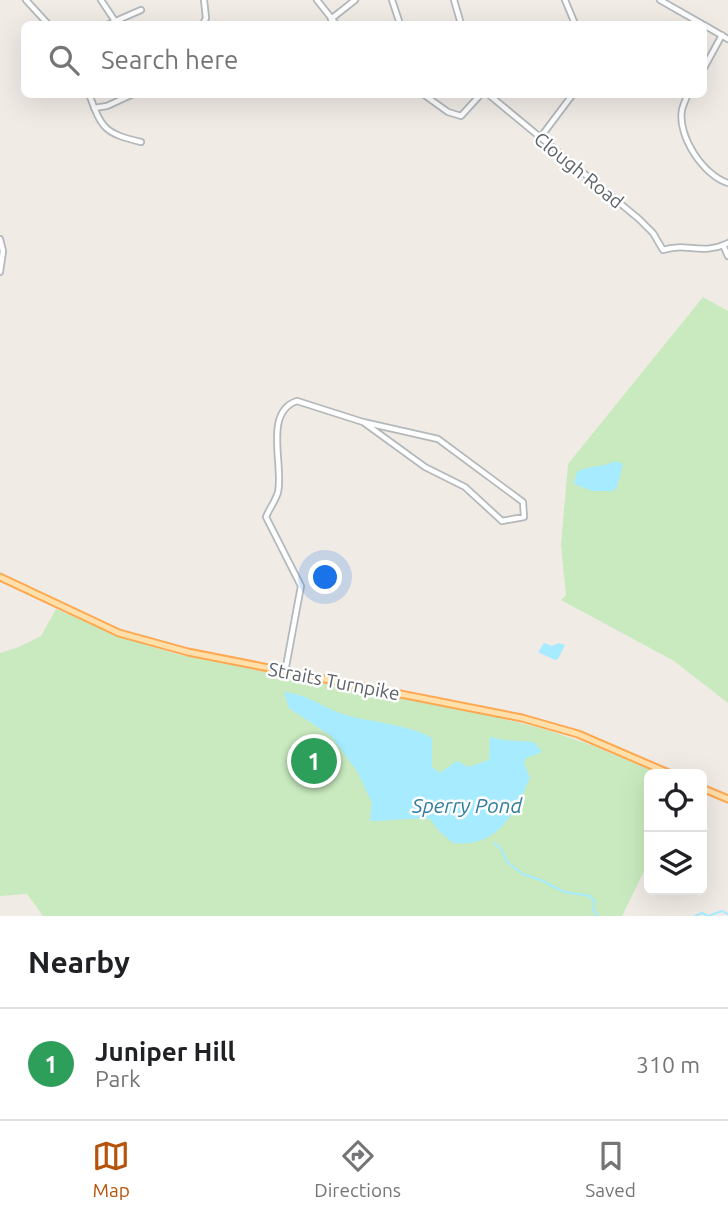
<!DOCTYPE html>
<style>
:root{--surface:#fff;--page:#f2f2f2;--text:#202124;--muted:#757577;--line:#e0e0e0;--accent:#b45309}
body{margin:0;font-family:Ubuntu,sans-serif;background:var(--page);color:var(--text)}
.controls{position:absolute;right:21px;bottom:21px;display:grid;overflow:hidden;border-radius:10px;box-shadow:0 7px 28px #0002}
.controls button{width:63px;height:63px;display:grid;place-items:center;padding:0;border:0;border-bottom:2px solid var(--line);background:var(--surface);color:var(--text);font:35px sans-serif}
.you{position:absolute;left:326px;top:578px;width:24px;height:24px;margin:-18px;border:5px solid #fff;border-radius:50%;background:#1a73e8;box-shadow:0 0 0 10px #1a73e833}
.badge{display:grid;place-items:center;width:46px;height:46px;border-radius:50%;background:var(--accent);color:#fff;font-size:23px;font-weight:700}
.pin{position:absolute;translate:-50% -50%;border:4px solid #fff;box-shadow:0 2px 7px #0006}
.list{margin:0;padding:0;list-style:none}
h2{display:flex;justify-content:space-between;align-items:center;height:91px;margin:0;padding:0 28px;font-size:30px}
h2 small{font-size:23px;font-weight:400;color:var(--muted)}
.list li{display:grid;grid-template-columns:46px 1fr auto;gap:21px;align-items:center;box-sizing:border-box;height:112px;padding:0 28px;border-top:2px solid var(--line)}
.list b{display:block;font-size:26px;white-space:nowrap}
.list p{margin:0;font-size:23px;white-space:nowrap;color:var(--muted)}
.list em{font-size:23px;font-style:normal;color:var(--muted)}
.icon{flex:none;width:38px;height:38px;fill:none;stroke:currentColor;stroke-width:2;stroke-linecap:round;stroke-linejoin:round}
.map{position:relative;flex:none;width:728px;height:916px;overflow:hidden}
.search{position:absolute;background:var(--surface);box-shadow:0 7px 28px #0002;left:21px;right:21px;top:21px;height:77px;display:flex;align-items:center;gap:18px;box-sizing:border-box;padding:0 24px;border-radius:10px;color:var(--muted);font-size:26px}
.sheet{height:203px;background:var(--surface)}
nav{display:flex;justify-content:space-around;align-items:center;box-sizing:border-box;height:98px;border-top:2px solid var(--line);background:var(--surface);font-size:19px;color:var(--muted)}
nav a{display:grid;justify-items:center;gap:4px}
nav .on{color:var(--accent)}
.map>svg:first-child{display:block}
</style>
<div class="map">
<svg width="728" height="916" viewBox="0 0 728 916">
<rect width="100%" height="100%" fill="#f0ebe5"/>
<path fill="#c9eabf" d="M703,297L728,311V703L674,661L561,600L566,595L561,546L568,464Z
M56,609L119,636L176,654L484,714L544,729L591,745L661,774H649V861L622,916H43L27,894L0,896V653L19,647L41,636Z"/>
<path fill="#a6ebff" d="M615,461L623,464L617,487L613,491H593L574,484L577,472C589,465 603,468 615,461Z
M544,643L552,646L559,643L565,645L558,659L555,660L538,652Z
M284,692C311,695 322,708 346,715C374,723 407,724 432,738V767L440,773L457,761L468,767L489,760L490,737L504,740L534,742L542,752L526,758L524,763L530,778C515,813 498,848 453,843L439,831L430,819C410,817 391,821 370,821L372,803L357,771L331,736L289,708Z"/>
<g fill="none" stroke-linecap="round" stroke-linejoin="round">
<path stroke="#a6ebff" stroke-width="2" d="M494,843L501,848L507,862L523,874L541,880L564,892L590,896L595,902L593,910L598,916
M695,916L702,913L708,916L722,911L728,914"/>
<defs>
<path id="minor" d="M26,0L48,24
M101,0L115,21
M317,0L336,24
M392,0L400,24
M454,0L461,24
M565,0L575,24
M660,0L702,24
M331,19L355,0
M109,24L141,10
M203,24L206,18L204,0
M704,25L728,39
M704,68L722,35
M89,94C102,129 104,133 141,142
M423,94L448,112L461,116L481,94
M488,94L639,219L653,233L663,250C687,242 701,256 728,243
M688,94C686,99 683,105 682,110C677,136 704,176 728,183
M94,108L107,106L133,94
M540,138L573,94
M0,239L3,251L0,272
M723,245L728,256
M363,422L438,439L523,502L524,517L502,521L465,487L425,467Z
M285,672L301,586L266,517C269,509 276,500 278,492C284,466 263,412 297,401L363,422"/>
<path id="major" d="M0,577L119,633L188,652L522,718L578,734L671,774
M702,788L728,799"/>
</defs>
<use href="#minor" stroke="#b3b8bb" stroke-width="8"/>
<use href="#major" stroke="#fea851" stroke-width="9"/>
<use href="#minor" stroke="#fff" stroke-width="4.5"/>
<use href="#major" stroke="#ffe0ab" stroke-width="5"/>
</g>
<g text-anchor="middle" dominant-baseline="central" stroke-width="5" stroke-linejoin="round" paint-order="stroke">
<g font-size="19" fill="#5d6367" stroke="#fff">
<text transform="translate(579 170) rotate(39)">Clough Road</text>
<text transform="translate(334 681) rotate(11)">Straits Turnpike</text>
</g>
<g font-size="21" font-style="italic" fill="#327e9f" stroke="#fff">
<text x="467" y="805">Sperry Pond</text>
</g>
</g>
</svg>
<div class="controls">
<button><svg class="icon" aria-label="locate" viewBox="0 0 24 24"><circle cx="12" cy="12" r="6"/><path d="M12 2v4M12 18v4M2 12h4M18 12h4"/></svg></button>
<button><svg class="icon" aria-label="layers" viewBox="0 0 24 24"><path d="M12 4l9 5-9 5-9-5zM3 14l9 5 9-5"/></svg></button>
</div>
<div class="you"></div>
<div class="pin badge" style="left:314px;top:761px;background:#2e9e5b">1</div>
<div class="search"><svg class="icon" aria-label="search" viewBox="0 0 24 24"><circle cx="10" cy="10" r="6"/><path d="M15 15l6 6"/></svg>Search here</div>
</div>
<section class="sheet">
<h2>Nearby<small></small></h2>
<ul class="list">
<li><span class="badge" style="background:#2e9e5b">1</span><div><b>Juniper Hill</b><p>Park</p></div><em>310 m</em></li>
</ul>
</section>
<nav>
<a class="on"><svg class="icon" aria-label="map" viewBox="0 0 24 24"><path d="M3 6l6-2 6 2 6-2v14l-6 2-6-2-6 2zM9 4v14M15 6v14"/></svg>Map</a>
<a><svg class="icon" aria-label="directions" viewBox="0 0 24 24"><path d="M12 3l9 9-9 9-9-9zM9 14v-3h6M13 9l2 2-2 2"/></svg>Directions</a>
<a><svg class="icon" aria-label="saved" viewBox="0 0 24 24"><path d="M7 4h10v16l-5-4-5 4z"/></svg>Saved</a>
</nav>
